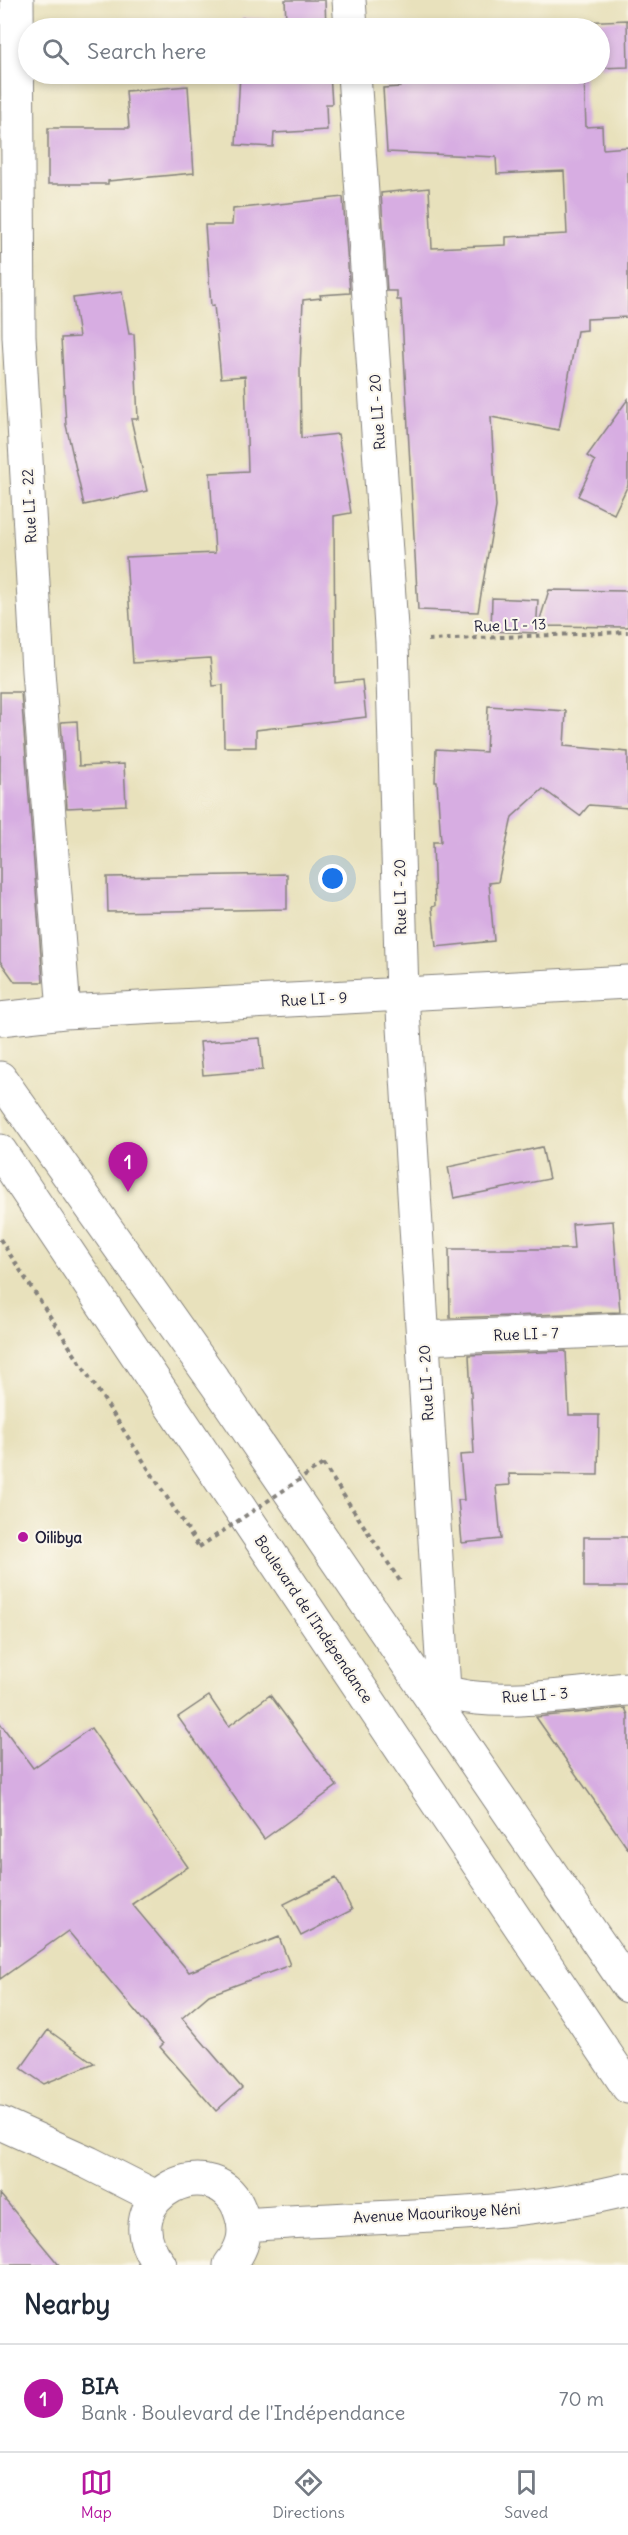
<!DOCTYPE html>
<meta charset="utf-8">
<style>
:root{--surface:#fff;--page:#f6f6f7;--text:#1f2937;--muted:#747a83;--line:#e0e1e3;--accent:#b5179e}
body{margin:0;font-family:Delius,sans-serif;background:var(--page);color:var(--text)}
.you{position:absolute;left:333px;top:879px;width:21px;height:21px;margin:-15px;border:4px solid #fff;border-radius:50%;background:#1a73e8;box-shadow:0 0 0 9px #1a73e833}
.badge{display:grid;place-items:center;width:39px;height:39px;border-radius:50%;background:var(--accent);color:#fff;font-size:20px;font-weight:700}
.pin{position:absolute;translate:-50% -50px;filter:drop-shadow(0 2px 3px #0008)}
.pin::after{content:'';position:absolute;top:32px;width:21px;height:18px;background:inherit;clip-path:polygon(0 0,100% 0,50% 100%)}
.list{margin:0;padding:0;list-style:none}
h2{display:flex;justify-content:space-between;align-items:center;height:78px;margin:0;padding:0 24px;font-size:26px}
h2 small{font-size:20px;font-weight:400;color:var(--muted)}
.list li{display:grid;grid-template-columns:39px 1fr auto;gap:18px;align-items:center;box-sizing:border-box;height:108px;padding:0 24px;border-top:2px solid var(--line)}
.list b{display:block;font-size:22px;white-space:nowrap}
.list p{margin:0;font-size:20px;white-space:nowrap;color:var(--muted)}
.list em{font-size:20px;font-style:normal;color:var(--muted)}
.icon{flex:none;width:33px;height:33px;fill:none;stroke:currentColor;stroke-width:2;stroke-linecap:round;stroke-linejoin:round}
.map{position:relative;flex:none;width:628px;height:2265px;overflow:hidden}
.search{position:absolute;background:var(--surface);box-shadow:0 3px 9px #0003;left:18px;right:18px;top:18px;height:66px;display:flex;align-items:center;gap:15px;box-sizing:border-box;padding:0 21px;border-radius:33px;color:var(--muted);font-size:22px}
.sheet{height:186px;background:var(--surface)}
nav{display:flex;justify-content:space-around;align-items:center;box-sizing:border-box;height:84px;border-top:2px solid var(--line);background:var(--surface);font-size:16px;color:var(--muted)}
nav a{display:grid;justify-items:center;gap:3px}
nav .on{color:var(--accent)}
.map>svg:first-child{display:block}
</style>
<div class="map">
<svg width="628" height="2265" viewBox="0 0 628 2265">
<rect width="100%" height="100%" fill="#fbf7ec"/>
<filter id="ink" filterUnits="userSpaceOnUse"><feTurbulence type="fractalNoise" baseFrequency=".0167" numOctaves="2"/><feDisplacementMap in="SourceGraphic" scale="12" xChannelSelector="R" yChannelSelector="G"/><feConvolveMatrix kernelMatrix="1 2 1 2 8 2 1 2 1" color-interpolation-filters="sRGB"/></filter>
<filter id="wash" filterUnits="userSpaceOnUse"><feTurbulence type="fractalNoise" baseFrequency=".008" numOctaves="4" result="noise"/><feDisplacementMap in="SourceGraphic" scale="24" xChannelSelector="R" yChannelSelector="G"/><feGaussianBlur stdDeviation="1.35" result="paint"/><feColorMatrix in="noise" values="0 0 0 0 0 0 0 0 0 0 0 0 0 0 0 0 0 1.4 0 .05"/><feComposite in="paint" operator="in"/></filter>
<g filter="url(#wash)">
<rect width="100%" height="100%" fill="#e8e1bc"/>
<g id="blocks">
<path fill="#d7ade2" d="M285,0H325L326,28H242V18L286,20Z
M627,20L628,67L600,68V28H481V26Z
M240,74H330L332,104H326L327,130L274,133L273,147L236,145Z
M481,74H584L586,127L602,126L603,149L628,147V317L587,319V330L577,331L559,430L491,417L496,507L478,612L418,610L401,300H397V291H387L381,193L429,188L432,248L506,245V237L567,234L564,171L497,174L496,157L387,152L383,88L400,87V80L481,77Z
M188,86L194,173L108,181V184H48V128H129L126,91Z
M343,197L350,293L320,295L321,298L303,300L300,370L301,438L338,434L351,513L334,516L335,683L362,680L366,717L256,730V747H224L223,685L213,686L210,658L133,663L126,557L215,553L210,473L248,471L245,376L221,378L214,305L211,306L205,225H232L233,209Z
M122,292L129,334H134L138,419H131L147,491L84,505L66,425L61,338L79,337L73,298Z
M628,399V485L614,514L578,496L595,461L587,456Z
M549,590L628,591V627L538,626Z
M492,598L538,600L536,633L491,631Z
M0,692H21L43,982H15L0,961Z
M488,706L566,711L564,746L628,752V808L589,805L580,816L543,789L512,817L498,882L489,883L494,941L436,947L432,907L435,906L433,842H441L437,782H435L436,749L486,752Z
M77,721L79,766L124,764L126,805L67,808L61,722Z
M287,874V909L108,912L107,877Z
M260,1038L263,1070L203,1075L200,1042Z
M542,1147L549,1179L454,1198L448,1167Z
M613,1221L620,1312L450,1318L449,1249H574L572,1224Z
M566,1351L569,1415H599L598,1475L509,1474L510,1485L496,1486L501,1539L462,1543L458,1500H464L460,1455L474,1454L469,1355Z
M584,1537H628V1587H584Z
M270,1695L337,1786L264,1839L178,1717L209,1696L229,1726Z
M625,1708L628,1715V1849L536,1717Z
M0,1723L33,1768L91,1728L188,1867L132,1904L189,1972L279,1937L290,1965L209,1995L182,2018L242,2088L216,2111L160,2047L163,2044L68,1931L0,1979Z
M336,1878L352,1910L301,1936L284,1904Z
M48,2030L94,2063L44,2084L21,2068Z
M0,2194L59,2265H0Z"/>
</g>
</g>
<g filter="url(#ink)">
<use href="#blocks" fill-opacity="0" stroke="#85827c" stroke-width="1.5"/>
<g fill="none" stroke-linecap="round" stroke-linejoin="round">
<defs>
<path id="minor" d="M17,0L19,336L38,671L64,1012
M349,0L351,28
M354,74L392,642L402,994L444,1690
M0,1019L64,1012L628,982
M423,1338L628,1330
M424,1680C434,1686 445,1692 457,1695C505,1706 578,1693 628,1689
M0,2123L89,2163L156,2197
M245,2225C372,2214 504,2221 628,2189
M160,2265C104,2195 220,2143 241,2214C248,2234 242,2249 230,2265"/>
<path id="primary" d="M0,1078L217,1385L628,1986
M0,1151L628,2087"/>
</defs>
<use href="#minor" stroke="#85827c" stroke-width="35"/>
<use href="#primary" stroke="#85827c" stroke-width="35"/>
<path stroke="#85827c" stroke-width="4" stroke-dasharray="4.5 4.5" stroke-linecap="butt" d="M428,640L628,632
M0,1239L199,1547
M323,1464L400,1581"/>
<use href="#minor" stroke="#fff" stroke-width="33"/>
<use href="#primary" stroke="#fff" stroke-width="33"/>
<path stroke="#85827c" stroke-width="4" stroke-dasharray="4.5 4.5" stroke-linecap="butt" d="M199,1547L323,1464"/>
</g>
</g>
<circle fill="#b5179e" stroke="#fbf7ec" stroke-width="2" cx="23" cy="1537" r="6"/>
<g text-anchor="middle" dominant-baseline="central" stroke-width="4.5" stroke-linejoin="round" paint-order="stroke">
<g font-size="15" fill="#22223b" stroke="#fbf7ec">
<text transform="translate(377 412) rotate(-94)">Rue LI - 20</text>
<text transform="translate(29 506) rotate(-93)">Rue LI - 22</text>
<text transform="translate(510 625) rotate(-2)">Rue LI - 13</text>
<text transform="translate(400 897) rotate(-91)">Rue LI - 20</text>
<text transform="translate(314 999) rotate(-3)">Rue LI - 9</text>
<text transform="translate(526 1334) rotate(-2)">Rue LI - 7</text>
<text transform="translate(426 1383) rotate(-93)">Rue LI - 20</text>
<text transform="translate(314 1619) rotate(56)">Boulevard de l'Indépendance</text>
<text transform="translate(535 1695) rotate(-4)">Rue LI - 3</text>
<text transform="translate(437 2213) rotate(-3)">Avenue Maourikoye Néni</text>
</g>
<g font-size="15" font-weight="bold" fill="#22223b" stroke="#fbf7ec" text-anchor="start">
<text x="35" y="1537">Oilibya</text>
</g>
</g>
</svg>
<div class="you"></div>
<div class="pin badge" style="left:128px;top:1192px">1</div>
<div class="search"><svg class="icon" aria-label="search" viewBox="0 0 24 24"><circle cx="10" cy="10" r="6"/><path d="M15 15l6 6"/></svg>Search here</div>
</div>
<section class="sheet">
<h2>Nearby<small></small></h2>
<ul class="list">
<li><span class="badge">1</span><div><b>BIA</b><p>Bank · Boulevard de l'Indépendance</p></div><em>70 m</em></li>
</ul>
</section>
<nav>
<a class="on"><svg class="icon" aria-label="map" viewBox="0 0 24 24"><path d="M3 6l6-2 6 2 6-2v14l-6 2-6-2-6 2zM9 4v14M15 6v14"/></svg>Map</a>
<a><svg class="icon" aria-label="directions" viewBox="0 0 24 24"><path d="M12 3l9 9-9 9-9-9zM9 14v-3h6M13 9l2 2-2 2"/></svg>Directions</a>
<a><svg class="icon" aria-label="saved" viewBox="0 0 24 24"><path d="M7 4h10v16l-5-4-5 4z"/></svg>Saved</a>
</nav>
